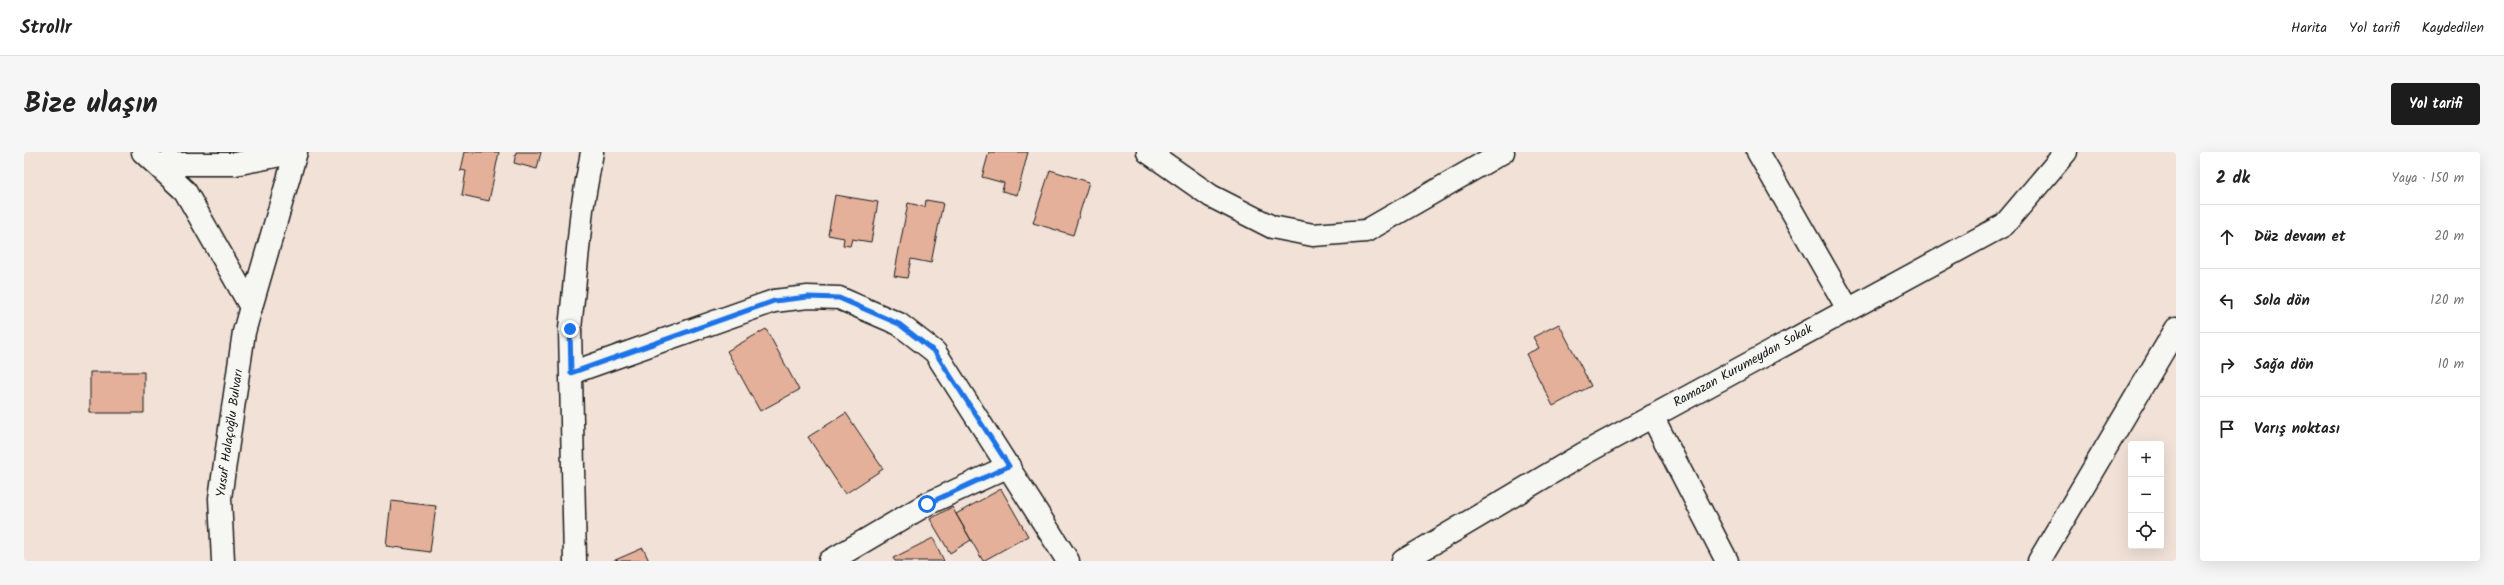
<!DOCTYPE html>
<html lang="tr">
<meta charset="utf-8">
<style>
:root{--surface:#fff;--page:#f6f6f6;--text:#222;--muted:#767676;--line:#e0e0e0;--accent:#1c1c1c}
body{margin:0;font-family:Kalam,sans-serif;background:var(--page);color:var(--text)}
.controls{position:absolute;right:12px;bottom:12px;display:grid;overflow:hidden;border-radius:4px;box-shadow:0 4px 16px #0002}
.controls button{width:36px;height:36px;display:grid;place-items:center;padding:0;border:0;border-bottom:1px solid var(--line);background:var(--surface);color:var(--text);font:20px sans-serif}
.stop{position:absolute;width:12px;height:12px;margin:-9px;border:3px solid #1a73e8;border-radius:50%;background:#fff}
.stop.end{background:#1a73e8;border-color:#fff;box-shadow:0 1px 4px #0008}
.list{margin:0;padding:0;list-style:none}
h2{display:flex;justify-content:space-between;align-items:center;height:52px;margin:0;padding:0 16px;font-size:17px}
h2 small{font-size:13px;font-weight:400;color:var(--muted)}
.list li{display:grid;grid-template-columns:26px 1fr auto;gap:12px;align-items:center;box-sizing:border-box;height:64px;padding:0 16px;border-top:1px solid var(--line)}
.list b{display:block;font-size:15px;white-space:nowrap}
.list em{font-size:13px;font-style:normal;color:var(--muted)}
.icon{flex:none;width:22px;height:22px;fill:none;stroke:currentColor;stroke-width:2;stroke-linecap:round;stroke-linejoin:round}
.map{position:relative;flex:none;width:2152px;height:409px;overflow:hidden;border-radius:4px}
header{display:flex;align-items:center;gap:24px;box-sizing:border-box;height:56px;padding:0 20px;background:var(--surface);border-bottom:1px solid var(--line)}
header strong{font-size:19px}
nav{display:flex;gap:22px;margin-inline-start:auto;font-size:14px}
.intro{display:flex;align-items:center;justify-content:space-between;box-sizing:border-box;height:96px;padding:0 24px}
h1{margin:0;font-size:28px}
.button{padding:10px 18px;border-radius:4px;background:var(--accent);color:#fff;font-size:14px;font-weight:700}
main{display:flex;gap:24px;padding:0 24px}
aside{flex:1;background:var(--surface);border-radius:4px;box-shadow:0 4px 16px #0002}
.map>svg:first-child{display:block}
</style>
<header>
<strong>Strollr</strong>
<nav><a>Harita</a><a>Yol tarifi</a><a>Kaydedilen</a></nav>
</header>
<div class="intro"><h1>Bize ulaşın</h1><a class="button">Yol tarifi</a></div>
<main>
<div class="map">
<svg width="2152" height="409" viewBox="0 0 2152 409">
<rect width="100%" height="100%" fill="#f1e1d7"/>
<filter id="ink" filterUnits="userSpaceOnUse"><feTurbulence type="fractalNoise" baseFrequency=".025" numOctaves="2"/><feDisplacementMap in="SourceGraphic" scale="8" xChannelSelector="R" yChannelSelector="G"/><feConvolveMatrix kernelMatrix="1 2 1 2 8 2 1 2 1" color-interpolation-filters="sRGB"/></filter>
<g filter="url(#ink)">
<path fill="#e4b099" stroke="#1c1c1c" d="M440,0H475L465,49L438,43L442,19L436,18Z
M492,0H517L513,17L490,11Z
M965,0H1004L993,43L978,39L980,31L958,25Z
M1026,18L1065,30L1049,83L1009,71Z
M811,43L854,50L847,90L828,87L826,94L819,93L820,86L804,83Z
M902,48L919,51L907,111L887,107L883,126L870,124L884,51L901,55Z
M1535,172L1567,234L1529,254L1502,202L1515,196L1509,185Z
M742,177L775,238L736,259L703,199Z
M66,220H120V261H66Z
M822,261L859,317L821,342L784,285Z
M977,337L1004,384L959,409L932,362Z
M367,349L412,354L406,400L362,394Z
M928,355L947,388L926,401L906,367Z
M909,386L920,409H871L869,406Z
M619,396L625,409H589Z"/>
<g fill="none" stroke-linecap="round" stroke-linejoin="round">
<defs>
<path id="minor" d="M119,0L161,39L227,155
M1124,0L1187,44L1248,75L1289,83L1342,79L1479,0
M1734,0L1824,157
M132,12H211L272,0
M227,155L272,0
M547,221L750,149L784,145L815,146L875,172L911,200L1044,409
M1628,264L1703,409
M551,409L546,177L558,57L568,0
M806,409L903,352L985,314
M1379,409L1559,302L1980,73L2042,0
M2015,409L2152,177"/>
<path id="tertiary" d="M199,409L196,346L220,180L227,155"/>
</defs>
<use href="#minor" stroke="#1c1c1c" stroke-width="25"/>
<use href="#tertiary" stroke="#1c1c1c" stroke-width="25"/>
<use href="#minor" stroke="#f6f6f2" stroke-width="22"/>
<use href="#tertiary" stroke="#f6f6f2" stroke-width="22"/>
</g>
</g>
<g fill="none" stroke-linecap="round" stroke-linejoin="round" filter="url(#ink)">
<path stroke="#1a73e8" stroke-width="5" d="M546,177L547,221L750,149L784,145L815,146L875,172L911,200L985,314L903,352"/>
</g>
<g text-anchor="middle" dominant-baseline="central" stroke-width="3.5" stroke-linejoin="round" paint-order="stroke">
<g font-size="13" fill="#1c1c1c" stroke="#f6f6f2">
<text transform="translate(1719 214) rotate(-29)">Ramazan Kurumeydan Sokak</text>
<text transform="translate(206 281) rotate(-82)">Yusuf Halaçoğlu Bulvarı</text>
</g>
</g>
</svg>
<div class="controls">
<button>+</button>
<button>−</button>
<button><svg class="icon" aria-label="locate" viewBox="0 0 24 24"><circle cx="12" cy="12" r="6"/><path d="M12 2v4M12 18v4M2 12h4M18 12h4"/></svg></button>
</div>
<div class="stop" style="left:903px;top:352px"></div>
<div class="stop end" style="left:546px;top:177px"></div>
</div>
<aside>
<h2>2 dk<small>Yaya · 150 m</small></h2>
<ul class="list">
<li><svg class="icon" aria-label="ahead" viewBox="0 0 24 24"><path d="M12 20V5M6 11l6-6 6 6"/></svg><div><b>Düz devam et</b></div><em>20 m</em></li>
<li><svg class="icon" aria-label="left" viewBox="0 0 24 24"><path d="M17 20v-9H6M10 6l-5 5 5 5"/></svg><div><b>Sola dön</b></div><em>120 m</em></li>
<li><svg class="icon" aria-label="right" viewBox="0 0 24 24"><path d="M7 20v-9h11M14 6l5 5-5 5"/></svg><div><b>Sağa dön</b></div><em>10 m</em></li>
<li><svg class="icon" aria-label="arrive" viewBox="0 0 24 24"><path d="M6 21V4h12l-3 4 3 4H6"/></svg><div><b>Varış noktası</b></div></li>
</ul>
</aside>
</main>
